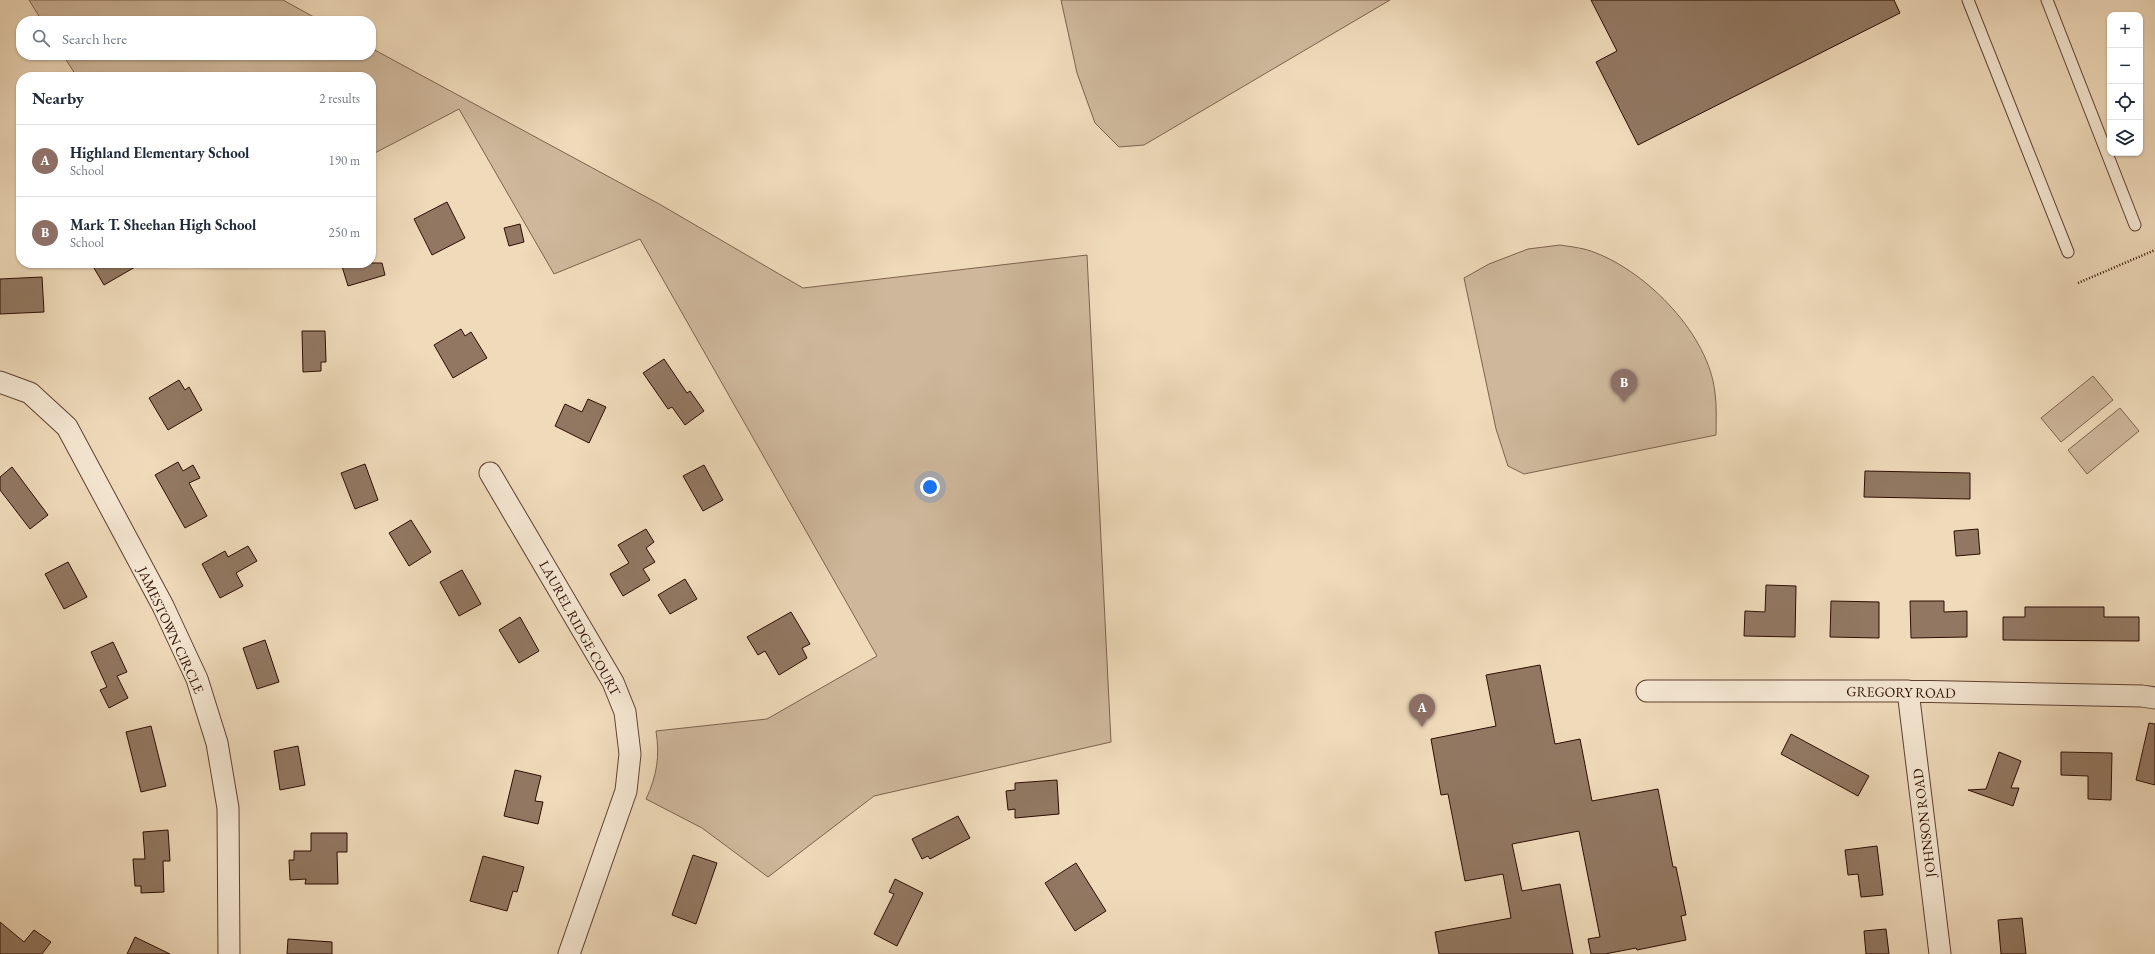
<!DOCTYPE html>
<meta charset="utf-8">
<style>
:root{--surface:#fff;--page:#f2f2f3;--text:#1f2937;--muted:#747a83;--line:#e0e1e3;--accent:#0f766e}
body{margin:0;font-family:"EB Garamond",serif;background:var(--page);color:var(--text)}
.controls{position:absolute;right:12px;top:12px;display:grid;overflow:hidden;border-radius:8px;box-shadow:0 1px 3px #0004}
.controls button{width:36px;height:36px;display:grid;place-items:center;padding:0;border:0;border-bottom:1px solid var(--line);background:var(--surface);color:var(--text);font:20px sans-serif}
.you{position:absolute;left:930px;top:487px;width:14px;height:14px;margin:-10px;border:3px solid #fff;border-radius:50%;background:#1a73e8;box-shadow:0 0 0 6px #1a73e833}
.badge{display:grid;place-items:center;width:26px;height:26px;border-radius:50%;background:var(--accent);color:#fff;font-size:13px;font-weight:700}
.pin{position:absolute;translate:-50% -33px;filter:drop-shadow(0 1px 2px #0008)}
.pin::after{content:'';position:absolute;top:21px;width:14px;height:12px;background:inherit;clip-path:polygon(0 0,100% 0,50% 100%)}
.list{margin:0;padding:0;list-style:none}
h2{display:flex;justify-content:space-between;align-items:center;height:52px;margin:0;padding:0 16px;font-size:17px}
h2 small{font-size:13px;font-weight:400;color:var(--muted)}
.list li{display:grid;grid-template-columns:26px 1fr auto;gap:12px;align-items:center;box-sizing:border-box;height:72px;padding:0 16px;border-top:1px solid var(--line)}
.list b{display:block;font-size:15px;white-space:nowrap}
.list p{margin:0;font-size:13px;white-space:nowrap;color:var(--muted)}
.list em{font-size:13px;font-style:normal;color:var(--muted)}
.icon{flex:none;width:22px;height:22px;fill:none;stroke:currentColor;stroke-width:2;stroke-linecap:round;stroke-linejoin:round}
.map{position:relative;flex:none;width:2155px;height:954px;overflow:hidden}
.search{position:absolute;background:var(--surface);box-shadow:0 1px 3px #0004;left:16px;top:16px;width:360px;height:44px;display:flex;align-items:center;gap:10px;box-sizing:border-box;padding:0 14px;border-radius:16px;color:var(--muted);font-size:15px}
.panel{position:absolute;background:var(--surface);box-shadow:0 1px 3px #0004;left:16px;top:72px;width:360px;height:196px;border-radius:16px}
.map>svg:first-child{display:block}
</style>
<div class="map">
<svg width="2155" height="954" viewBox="0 0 2155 954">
<rect width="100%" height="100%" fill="#efdaba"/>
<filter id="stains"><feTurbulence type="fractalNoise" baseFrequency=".005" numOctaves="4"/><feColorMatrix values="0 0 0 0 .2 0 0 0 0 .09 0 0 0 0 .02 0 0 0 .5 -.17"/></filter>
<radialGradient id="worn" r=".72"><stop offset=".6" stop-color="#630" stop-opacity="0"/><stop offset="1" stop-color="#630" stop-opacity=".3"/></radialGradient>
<path fill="#ceb79b" stroke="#7e624e" d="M29,0H283L321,21H42Z
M1061,0H1390L1144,145L1119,147L1095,123L1077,73Z
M371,48L661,205L803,288L1087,255L1111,742L874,796L768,877L702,828L646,799C657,776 660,756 656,731L767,719L877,656L640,239L554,274L459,109L371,155V77H77L63,55H371Z
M1560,245C1572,247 1585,248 1596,253C1648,273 1709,335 1715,393C1717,407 1716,421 1716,435L1524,474L1508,466L1496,429L1464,278L1489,264L1528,249Z
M2093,376L2113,400L2061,442L2041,418Z
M2120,408L2139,431L2087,474L2068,450Z"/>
<path fill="#927862" stroke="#2d0d02" d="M1591,0H1894L1900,13L1638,145L1596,62L1617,51Z
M447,202L465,238L432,255L414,219Z
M520,224L524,242L509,246L504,228Z
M91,263H142L104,285Z
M341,263H382L385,275L348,286Z
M42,277L44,312L0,314V279Z
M461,329L465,336L471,332L487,358L453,378L434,345Z
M302,331H325L326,362H321V371L303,372Z
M664,359L687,393L690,391L704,411L685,425L672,407L668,409L643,373Z
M179,380L185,390L189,387L202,410L168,430L149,398Z
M588,399L606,407L589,443L555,426L565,404L582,412Z
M178,462L183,471L193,465L200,478L189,483L207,516L185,528L155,475Z
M365,464L378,500L355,509L341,473Z
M704,465L723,500L703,511L683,476Z
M12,467L48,515L30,529L0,490V477Z
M1865,471L1970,473V499L1864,497Z
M411,520L431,552L409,566L389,533Z
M646,529L654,542L646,548L655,562L643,569L650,580L623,596L610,574L629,563L618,545Z
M1978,529L1980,554L1956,556L1954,531Z
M248,546L257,561L236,573L243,586L220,598L202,564L225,551L228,557Z
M68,562L87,597L64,609L45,574Z
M462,570L481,604L459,616L440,582Z
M685,579L697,599L670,614L658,595Z
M1766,585L1796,586L1795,637L1744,636L1745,611L1765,612Z
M1831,601L1879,602V638L1830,637Z
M1910,601H1944V612L1967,611V637L1911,638Z
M2025,607H2104V617H2139V641L2003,640V617H2025Z
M791,612L810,644L802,648L807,658L779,675L765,651L758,655L747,637Z
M520,617L539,651L519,663L499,630Z
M265,640L279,682L257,689L243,648Z
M113,642L127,672L117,676L128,698L109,708L100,690L107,687L91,652Z
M1540,665L1555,744L1580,739L1592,801L1658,789L1673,867H1676L1686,915L1681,916L1686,940L1637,950L1636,948L1605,954H1591L1588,939L1600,937L1579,831L1512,844L1522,891L1560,884L1573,954H1439L1435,932L1511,918L1503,874L1465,881L1448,794L1441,795L1431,739L1496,726L1486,675Z
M2149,723L2155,724V785L2136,780Z
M151,726L166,786L141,792L126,732Z
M1791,734L1869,776L1858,796L1781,754Z
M298,746L305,785L280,790L274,751Z
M1999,752L2021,761L2011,788H2019L2013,806L1968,790L1986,789Z
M2061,752L2112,753L2111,800L2088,799V776L2061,775Z
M515,770L541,776L535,801L543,802L538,824L504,816Z
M1057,780L1059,814L1015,818V809L1008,810L1006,791L1015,790V783Z
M958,816L970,838L930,859L928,856L922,859L912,839Z
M168,830L170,861H163L164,892L141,893V886H135L133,859H145L143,832Z
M311,833H347V852H337L338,884H305L306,879L290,880L289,860H294V851H311Z
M1877,846L1883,895L1861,897L1858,874L1848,875L1845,850Z
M693,855L717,863L696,924L672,915Z
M483,856L524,867L517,892L513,891L507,911L470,901Z
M1076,863L1106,911L1075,931L1045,883Z
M895,879L923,893L897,946L874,934L894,894L889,892Z
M2022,918L2026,954H2001L1998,920Z
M0,922L24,942L34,930L51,942L42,954H0Z
M1886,929L1889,954H1866L1864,931Z
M135,937L170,954H127Z
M288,939L332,942V954H287Z"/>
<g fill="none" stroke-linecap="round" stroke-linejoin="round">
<defs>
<path id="service" d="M1968,0L2068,252
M2047,0L2135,225"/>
<path id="minor" d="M0,382L30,393L67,427L163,606L197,679L217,743L228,808L229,954
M490,473L613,682L625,712L630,754L626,791L569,954
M1647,691H1908L2142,696L2155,698
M1908,691L1940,954"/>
</defs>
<use href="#service" stroke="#5e4030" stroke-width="13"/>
<use href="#minor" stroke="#5e4030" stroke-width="23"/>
<path stroke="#2d0d02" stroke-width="2.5" stroke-dasharray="1 2" stroke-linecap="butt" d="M2078,283L2155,250"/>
<use href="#service" stroke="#f5e7d2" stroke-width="11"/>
<use href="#minor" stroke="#f5e7d2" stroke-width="21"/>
</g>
<g text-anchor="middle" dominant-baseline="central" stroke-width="3.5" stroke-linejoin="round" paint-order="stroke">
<g font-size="14" fill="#2d0d02" stroke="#f5e7d2">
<text transform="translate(580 628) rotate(61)">LAUREL RIDGE COURT</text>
<text transform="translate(171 630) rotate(65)">JAMESTOWN CIRCLE</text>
<text transform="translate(1901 692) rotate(1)">GREGORY ROAD</text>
<text transform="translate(1924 823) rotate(-97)">JOHNSON ROAD</text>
</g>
</g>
<rect width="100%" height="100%" filter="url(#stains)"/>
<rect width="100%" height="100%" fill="url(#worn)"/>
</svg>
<div class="controls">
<button>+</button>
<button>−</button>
<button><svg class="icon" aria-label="locate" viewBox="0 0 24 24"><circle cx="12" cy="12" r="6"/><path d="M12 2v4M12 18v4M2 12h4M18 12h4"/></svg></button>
<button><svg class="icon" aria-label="layers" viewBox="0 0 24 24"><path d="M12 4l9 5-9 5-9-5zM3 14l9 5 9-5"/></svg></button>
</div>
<div class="you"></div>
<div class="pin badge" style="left:1422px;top:727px;background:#8d6e63">A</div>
<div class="pin badge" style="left:1624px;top:402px;background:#8d6e63">B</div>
<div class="search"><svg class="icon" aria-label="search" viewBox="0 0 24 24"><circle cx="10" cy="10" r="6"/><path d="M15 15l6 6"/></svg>Search here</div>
<section class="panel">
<h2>Nearby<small>2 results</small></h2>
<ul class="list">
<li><span class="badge" style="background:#8d6e63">A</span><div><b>Highland Elementary School</b><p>School</p></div><em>190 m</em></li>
<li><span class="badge" style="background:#8d6e63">B</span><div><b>Mark T. Sheehan High School</b><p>School</p></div><em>250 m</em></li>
</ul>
</section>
</div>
